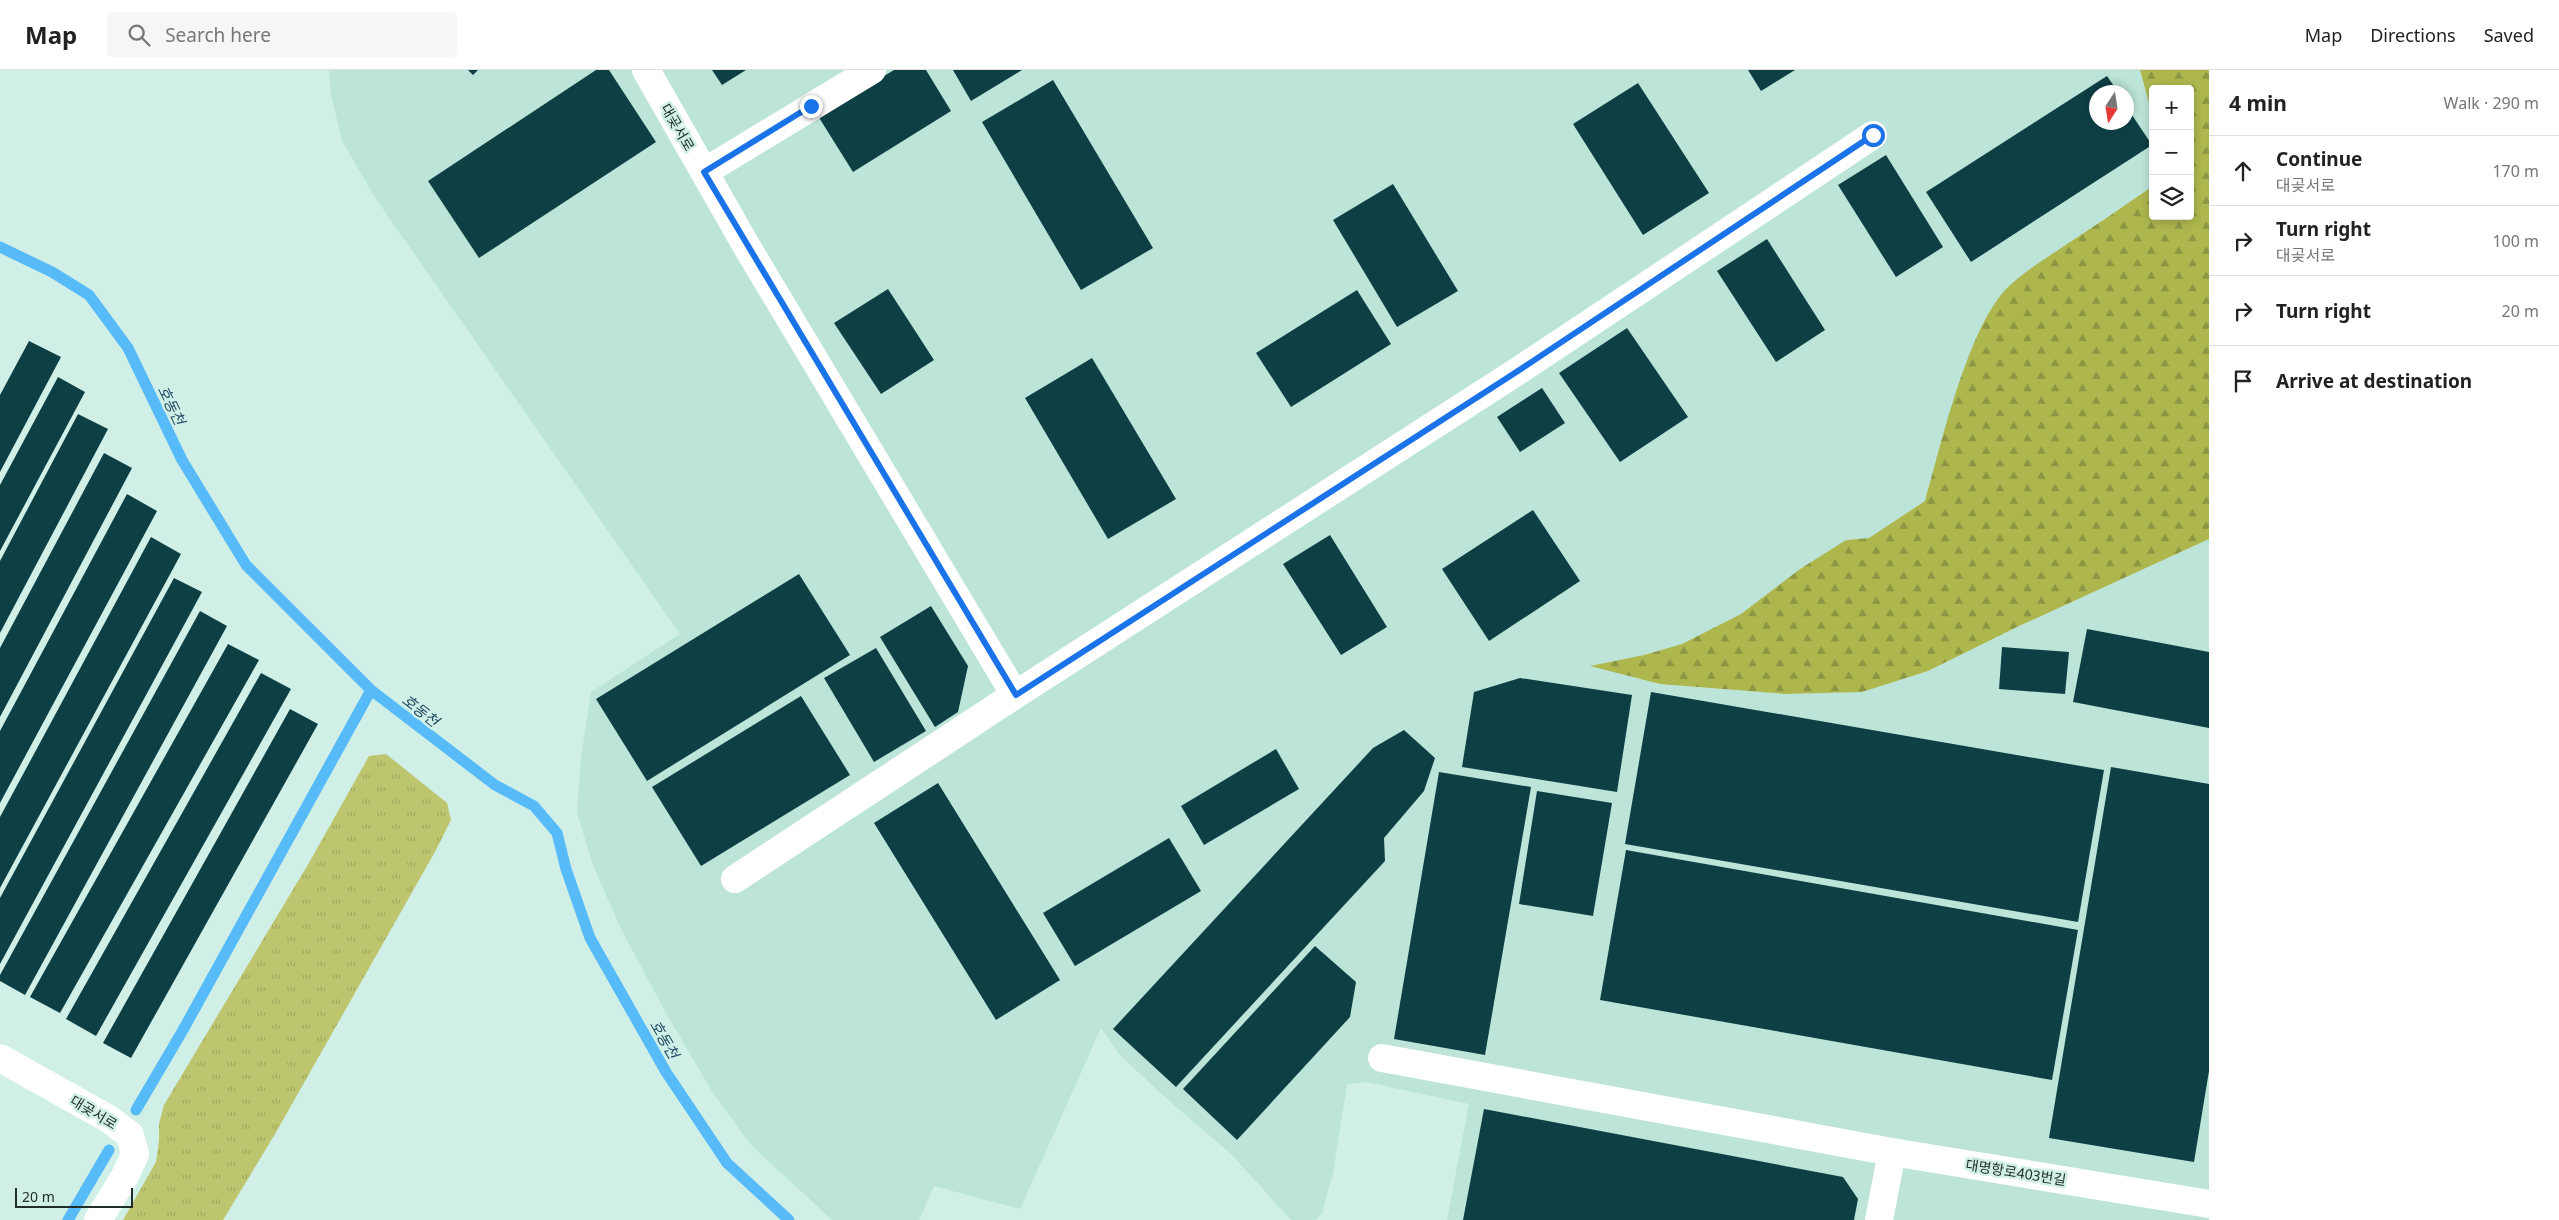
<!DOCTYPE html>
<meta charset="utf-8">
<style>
:root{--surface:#fff;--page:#f6f6f6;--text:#222;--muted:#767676;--line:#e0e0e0}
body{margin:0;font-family:"Noto Sans","Noto Sans KR",sans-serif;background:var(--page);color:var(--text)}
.controls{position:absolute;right:15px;top:15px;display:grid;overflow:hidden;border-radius:5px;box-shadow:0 2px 8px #0003}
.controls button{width:45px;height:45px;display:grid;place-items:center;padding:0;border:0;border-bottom:1px solid var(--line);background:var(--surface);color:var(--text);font:25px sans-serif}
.compass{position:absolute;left:2089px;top:15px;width:45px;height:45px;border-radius:50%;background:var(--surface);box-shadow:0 2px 8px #0003;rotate:192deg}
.scale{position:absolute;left:15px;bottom:12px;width:118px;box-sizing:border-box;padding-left:5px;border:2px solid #212d2a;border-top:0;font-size:14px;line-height:18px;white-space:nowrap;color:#212d2a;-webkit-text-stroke:4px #d0efe6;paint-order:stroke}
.stop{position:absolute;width:15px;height:15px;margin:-11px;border:4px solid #1a73e8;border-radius:50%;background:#fff}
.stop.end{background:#1a73e8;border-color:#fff;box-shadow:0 1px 5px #0008}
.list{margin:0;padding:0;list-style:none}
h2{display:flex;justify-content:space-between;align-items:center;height:65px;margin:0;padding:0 20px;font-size:21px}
h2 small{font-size:16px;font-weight:400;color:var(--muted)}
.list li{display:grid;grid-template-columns:32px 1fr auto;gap:15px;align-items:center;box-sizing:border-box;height:70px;padding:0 20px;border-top:1px solid var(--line)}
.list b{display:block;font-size:19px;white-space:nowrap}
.list p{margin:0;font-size:16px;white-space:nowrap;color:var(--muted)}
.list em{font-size:16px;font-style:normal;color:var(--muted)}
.icon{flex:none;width:28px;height:28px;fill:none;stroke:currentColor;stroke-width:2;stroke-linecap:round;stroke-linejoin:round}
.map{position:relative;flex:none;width:2209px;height:1150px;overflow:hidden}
header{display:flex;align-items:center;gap:30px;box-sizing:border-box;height:70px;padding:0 25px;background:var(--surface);border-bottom:1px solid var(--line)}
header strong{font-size:24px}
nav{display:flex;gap:28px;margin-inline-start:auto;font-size:18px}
.search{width:350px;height:45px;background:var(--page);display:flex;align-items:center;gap:12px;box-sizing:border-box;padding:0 18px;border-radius:5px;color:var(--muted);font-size:19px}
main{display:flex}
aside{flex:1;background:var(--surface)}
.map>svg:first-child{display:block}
</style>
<header>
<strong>Map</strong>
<div class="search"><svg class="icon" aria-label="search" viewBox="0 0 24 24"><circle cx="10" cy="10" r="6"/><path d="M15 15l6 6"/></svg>Search here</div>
<nav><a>Map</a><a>Directions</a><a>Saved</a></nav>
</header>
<main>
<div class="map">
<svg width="2209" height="1150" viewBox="0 0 2209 1150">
<defs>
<pattern id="grass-tufts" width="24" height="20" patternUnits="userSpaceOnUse" patternTransform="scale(1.25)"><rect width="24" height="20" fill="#bdc66e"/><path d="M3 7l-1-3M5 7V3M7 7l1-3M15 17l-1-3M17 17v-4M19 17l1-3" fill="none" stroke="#a2aa5f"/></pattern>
<pattern id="forest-firs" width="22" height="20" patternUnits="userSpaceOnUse" patternTransform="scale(1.25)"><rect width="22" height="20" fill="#adb74e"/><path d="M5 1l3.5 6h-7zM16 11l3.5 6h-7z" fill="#8c9541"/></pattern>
</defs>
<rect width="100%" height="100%" fill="#d0efe6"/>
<path fill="#bce4d8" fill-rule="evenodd" d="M329,0H2140L2153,47V116L2039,193L2008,217L1938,382L1925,431L1869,468L1846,470L1800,499L1741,544L1682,574L1644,585L1591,596L1660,614L1785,624L1862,622L1928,601L2017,557L2209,469V1150H1447L1469,1034L1367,1012L1347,1014L1333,1103L1322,1143L1315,1150H1291L1231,1084L1157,1020L1119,984L1101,958L1020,1139L934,1116L919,1150H832L751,1075L713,1023L666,943L621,859L593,795L577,743L581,688L591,622L680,564L376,129L342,71L331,24ZM2096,22H2126V52H2096Z"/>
<path fill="url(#grass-tufts)" d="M386,684L447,733L451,750L436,780L275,1064L223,1150H123L156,1092L159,1070V1054L164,1035L310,791L369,686Z"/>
<path fill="url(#forest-firs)" d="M2140,0H2209V469L2017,557L1928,601L1862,622L1785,624L1660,614L1590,596L1644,585L1682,574L1741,544L1800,499L1846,470L1869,468L1925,431C1941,375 1968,255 2009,216C2026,200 2048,187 2067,174C2096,155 2124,136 2153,116V146H2190V19H2153V47Z"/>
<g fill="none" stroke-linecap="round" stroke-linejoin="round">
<path stroke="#57bbf9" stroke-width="11" d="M0,177L52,202L89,225L128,278L182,390L246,495L371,620L495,715L534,736L557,763L566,799L590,868L666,1002L727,1093L789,1150
M136,1040L183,960L371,620
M68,1150L109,1080"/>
</g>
<path fill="#0d3f45" d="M468,0H478L473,5Z
M596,0H609L656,72L479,188L428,111Z
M712,0H746L722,15Z
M894,0H926L951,41L853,102L818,46Z
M953,0H1022L971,31Z
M1748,0H1795L1761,21Z
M2107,6L2118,22H2096V52H2126V36L2152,75L1971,192L1926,122Z
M1053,10L1153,178L1081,220L982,52Z
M1638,13L1709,123L1643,165L1573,54Z
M1886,85L1943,177L1896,207L1838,115Z
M1393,114L1458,221L1397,257L1333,150Z
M1767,169L1825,260L1776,292L1717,201Z
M888,219L934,290L881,324L834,253Z
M1357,220L1391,274L1291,337L1256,283Z
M1627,258L1688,347L1620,392L1559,303Z
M29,271L61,287L0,402V325Z
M1092,288L1176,429L1108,469L1025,328Z
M58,307L85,322L0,481V415Z
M1542,318L1565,353L1520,382L1497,347Z
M78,344L108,359L0,563V491Z
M104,383L132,398L0,647V578Z
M127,424L157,441L0,733V661Z
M1533,440L1580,511L1489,571L1442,499Z
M1330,465L1387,557L1341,585L1283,494Z
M151,467L181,484L0,818V747Z
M799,504L850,585L647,711L596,629Z
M174,508L202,522L0,894V828Z
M931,536L968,596L958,642L935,657L880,567Z
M200,541L227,556L25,925L0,911V905Z
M2087,559L2209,582V658L2073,632Z
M228,574L259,590L60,943L30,927Z
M2002,577L2069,582L2065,624L1999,619Z
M876,578L926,661L874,692L824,608Z
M261,603L291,619L96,966L66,949Z
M1520,608L1632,625L1617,722L1462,697L1474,622Z
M1651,622L2104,700L2078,852L1625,774Z
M801,626L850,705L701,796L652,717Z
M290,639L318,654L131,988L103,973Z
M1404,660L1435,688L1424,721L1384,768L1385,791L1176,1017L1113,959L1373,678Z
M1276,679L1299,719L1204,775L1181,736Z
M2111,697L2209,714V1001L2194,1092L2049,1068Z
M1439,702L1531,717L1485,985L1394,969Z
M938,713L1060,910L996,950L874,753Z
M1537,721L1612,733L1593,846L1519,834Z
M1169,768L1201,821L1075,896L1043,843Z
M1626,780L2078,860L2052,1010L1600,930Z
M1315,876L1356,912L1350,947L1237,1070L1183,1019Z
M1484,1039L1843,1107L1858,1129L1854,1150H1463Z"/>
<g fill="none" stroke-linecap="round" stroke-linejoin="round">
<path stroke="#fff" stroke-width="28" d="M646,0L747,177L1015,625L1521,299L1873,65
M704,102L872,0
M735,809L1015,625
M0,988L109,1049L130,1065L135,1084L125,1106L98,1150
M1382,988L1892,1082
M1879,1150L1892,1082L2209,1134"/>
</g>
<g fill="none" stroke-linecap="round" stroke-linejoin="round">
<path stroke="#1a73e8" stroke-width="6" d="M811,36L704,102L1016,625L1521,299L1873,65"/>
</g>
<g text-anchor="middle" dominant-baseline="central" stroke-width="5" stroke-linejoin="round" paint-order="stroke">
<g font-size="14" fill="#212d2a" stroke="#d0efe6">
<text transform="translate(678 57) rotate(60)">대곶서로</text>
<text transform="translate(94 1042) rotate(31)">대곶서로</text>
<text transform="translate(2016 1102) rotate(9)">대명항로403번길</text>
</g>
<g font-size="15" font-style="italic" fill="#214a64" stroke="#d0efe6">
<text transform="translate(172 335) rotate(64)">호동천</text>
<text transform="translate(421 640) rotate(38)">호동천</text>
<text transform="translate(665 969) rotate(60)">호동천</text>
</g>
</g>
</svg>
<div class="controls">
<button>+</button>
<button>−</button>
<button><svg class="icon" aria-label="layers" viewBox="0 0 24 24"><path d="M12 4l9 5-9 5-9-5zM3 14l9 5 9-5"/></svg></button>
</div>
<svg class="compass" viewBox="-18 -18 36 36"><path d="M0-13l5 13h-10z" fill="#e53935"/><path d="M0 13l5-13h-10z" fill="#767676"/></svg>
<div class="scale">20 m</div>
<div class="stop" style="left:1873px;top:65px"></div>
<div class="stop end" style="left:811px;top:36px"></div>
</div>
<aside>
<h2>4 min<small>Walk · 290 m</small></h2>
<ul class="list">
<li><svg class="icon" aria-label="ahead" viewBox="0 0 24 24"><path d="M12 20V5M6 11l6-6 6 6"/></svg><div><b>Continue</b><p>대곶서로</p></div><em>170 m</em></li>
<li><svg class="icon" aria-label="right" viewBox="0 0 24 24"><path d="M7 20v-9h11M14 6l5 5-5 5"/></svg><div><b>Turn right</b><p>대곶서로</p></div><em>100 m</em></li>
<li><svg class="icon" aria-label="right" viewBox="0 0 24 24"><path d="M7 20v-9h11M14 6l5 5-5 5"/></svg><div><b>Turn right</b></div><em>20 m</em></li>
<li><svg class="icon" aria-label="arrive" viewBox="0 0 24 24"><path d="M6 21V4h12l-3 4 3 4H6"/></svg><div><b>Arrive at destination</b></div></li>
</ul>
</aside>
</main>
